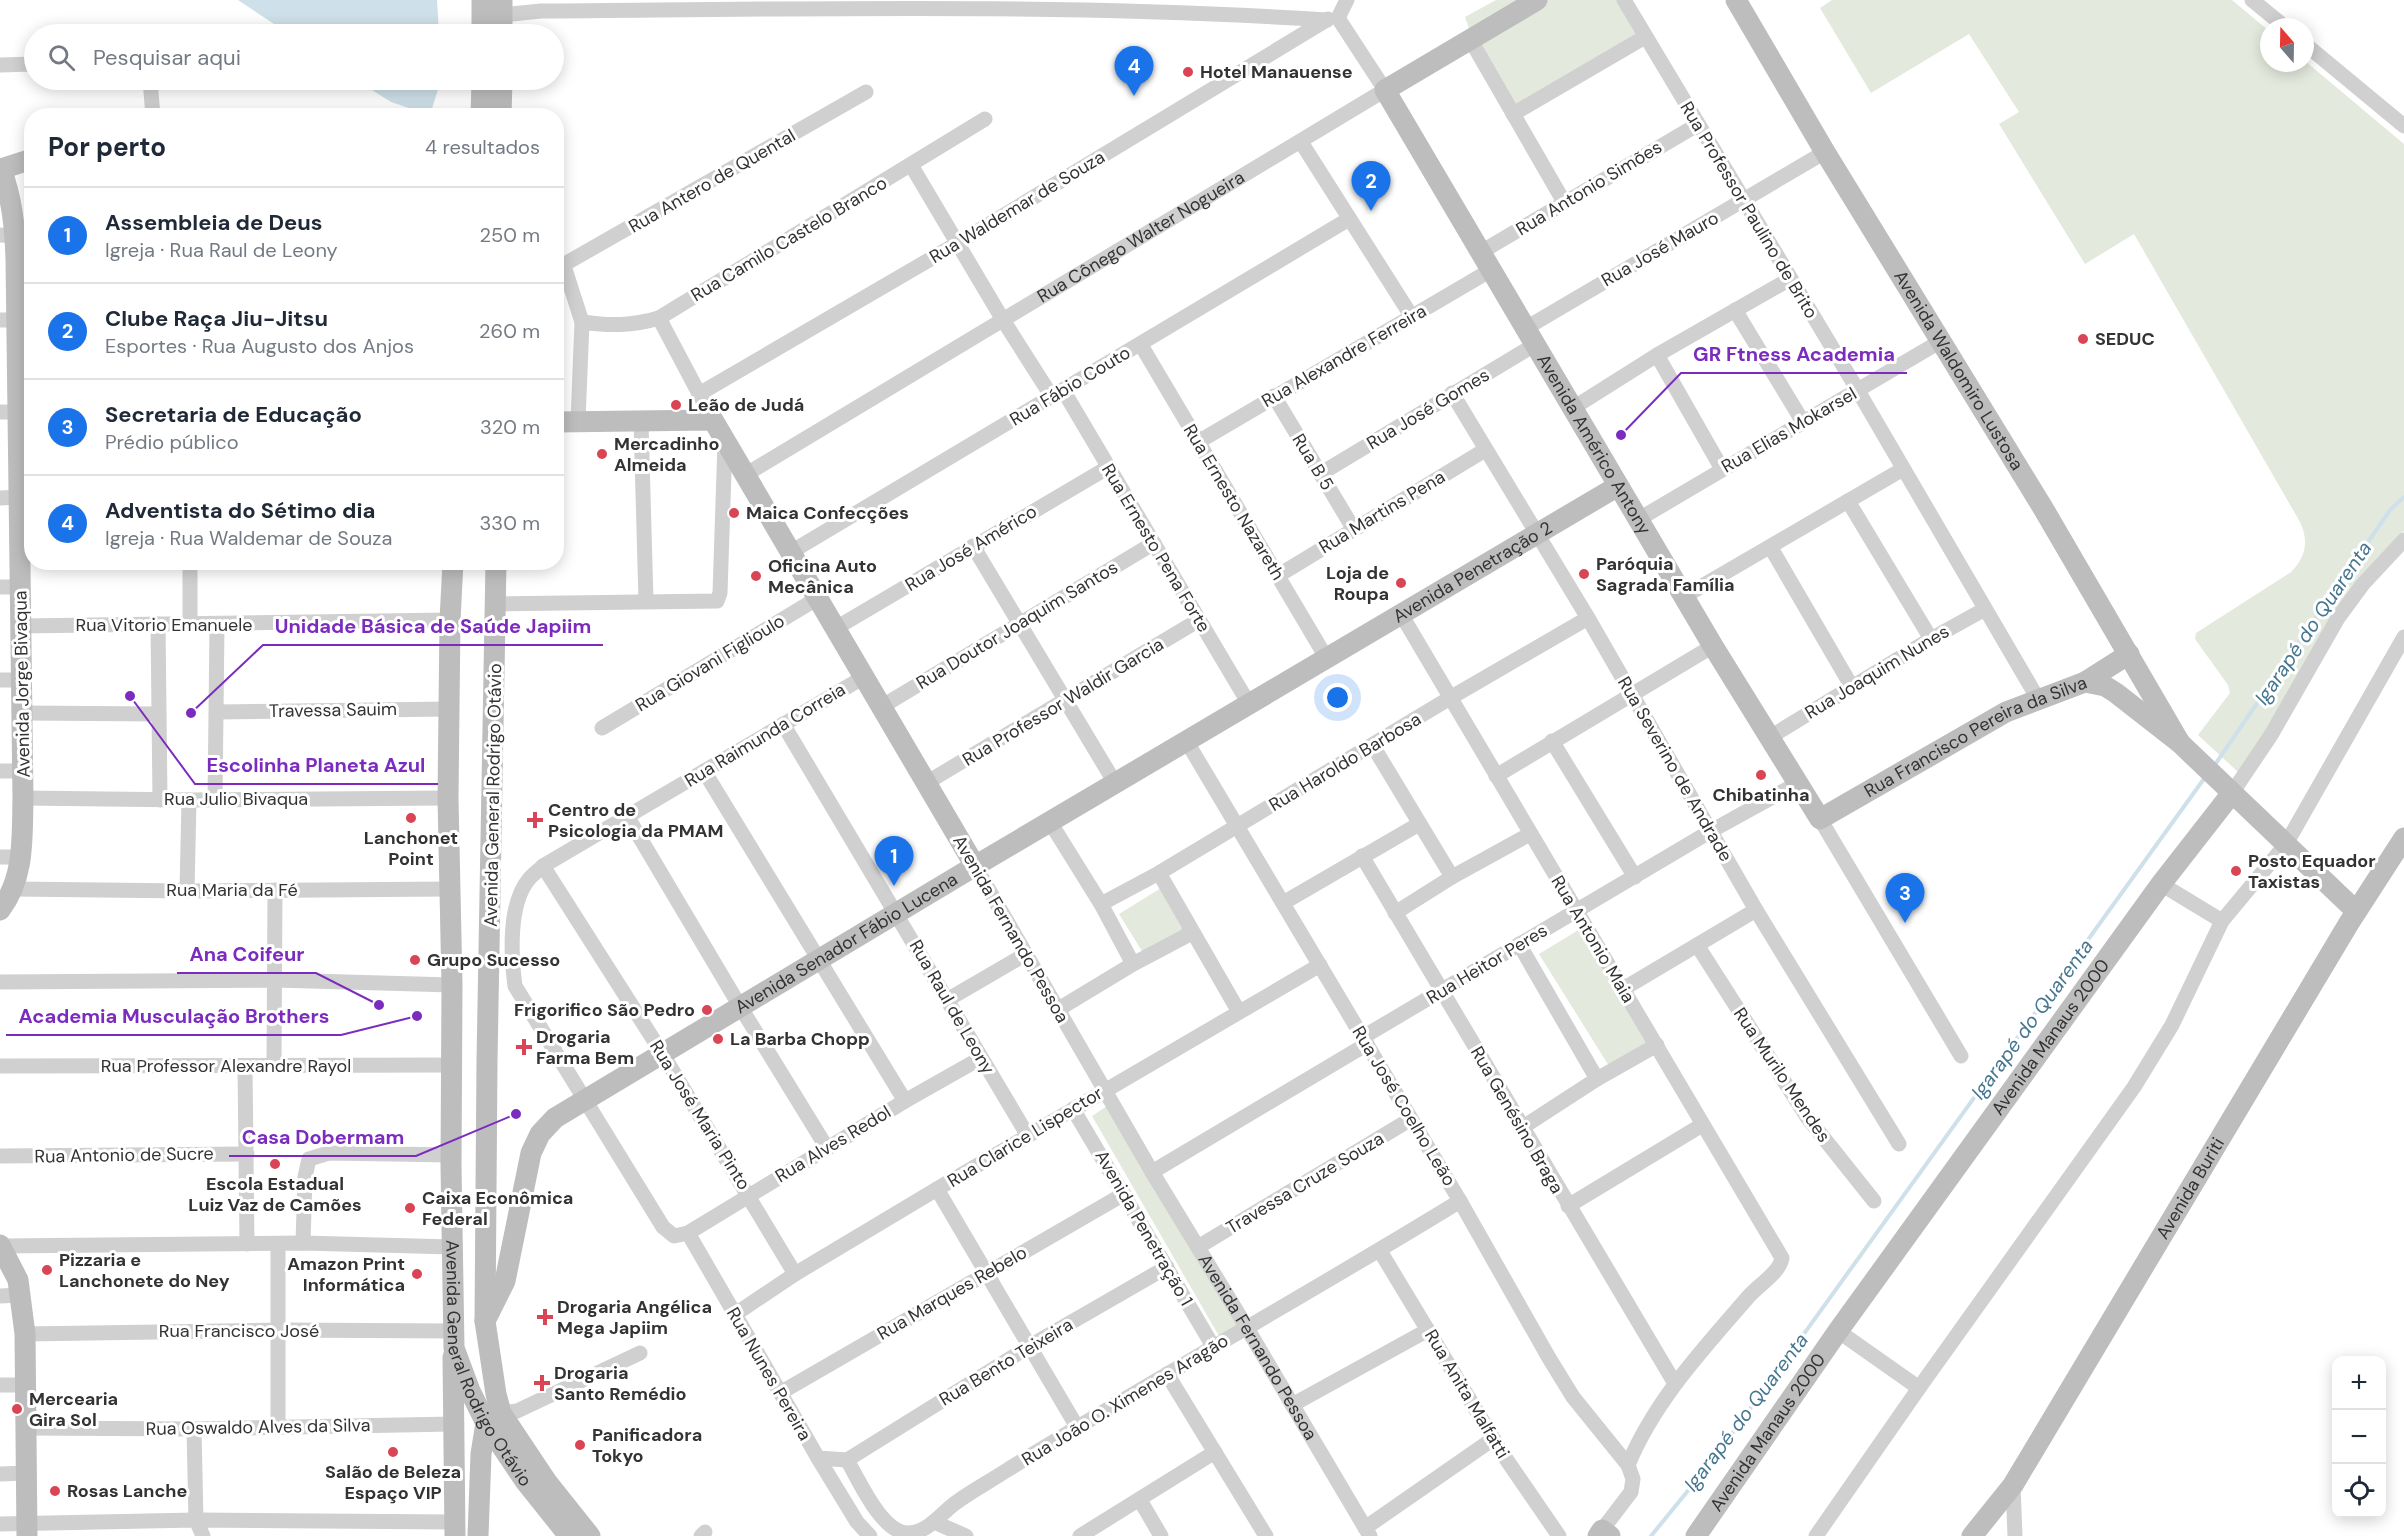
<!DOCTYPE html>
<html lang="pt">
<meta charset="utf-8">
<style>
:root{--surface:#fff;--page:#f6f6f7;--text:#1f2937;--muted:#747a83;--line:#e0e1e3;--accent:#1a73e8}
body{margin:0;font-family:"DM Sans",sans-serif;background:var(--page);color:var(--text)}
.controls{position:absolute;right:18px;bottom:18px;display:grid;overflow:hidden;border-radius:12px;box-shadow:0 3px 15px #0003}
.controls button{width:54px;height:54px;display:grid;place-items:center;padding:0;border:0;border-bottom:2px solid var(--line);background:var(--surface);color:var(--text);font:30px sans-serif}
.compass{position:absolute;left:2260px;top:18px;width:54px;height:54px;border-radius:50%;background:var(--surface);box-shadow:0 3px 15px #0003;rotate:340deg}
.you{position:absolute;left:1338px;top:698px;width:21px;height:21px;margin:-15px;border:4px solid #fff;border-radius:50%;background:#1a73e8;box-shadow:0 0 0 9px #1a73e833}
.badge{display:grid;place-items:center;width:39px;height:39px;border-radius:50%;background:var(--accent);color:#fff;font-size:20px;font-weight:700}
.pin{position:absolute;translate:-50% -50px;filter:drop-shadow(0 2px 3px #0008)}
.pin::after{content:'';position:absolute;top:32px;width:21px;height:18px;background:inherit;clip-path:polygon(0 0,100% 0,50% 100%)}
.list{margin:0;padding:0;list-style:none}
h2{display:flex;justify-content:space-between;align-items:center;height:78px;margin:0;padding:0 24px;font-size:26px}
h2 small{font-size:20px;font-weight:400;color:var(--muted)}
.list li{display:grid;grid-template-columns:39px 1fr auto;gap:18px;align-items:center;box-sizing:border-box;height:96px;padding:0 24px;border-top:2px solid var(--line)}
.list b{display:block;font-size:22px;white-space:nowrap}
.list p{margin:0;font-size:20px;white-space:nowrap;color:var(--muted)}
.list em{font-size:20px;font-style:normal;color:var(--muted)}
.icon{flex:none;width:33px;height:33px;fill:none;stroke:currentColor;stroke-width:2;stroke-linecap:round;stroke-linejoin:round}
.map{position:relative;flex:none;width:2404px;height:1536px;overflow:hidden}
.search{position:absolute;background:var(--surface);box-shadow:0 3px 15px #0003;left:24px;top:24px;width:540px;height:66px;display:flex;align-items:center;gap:15px;box-sizing:border-box;padding:0 21px;border-radius:33px;color:var(--muted);font-size:22px}
.panel{position:absolute;background:var(--surface);box-shadow:0 3px 15px #0003;left:24px;top:108px;width:540px;height:462px;border-radius:24px}
.map>svg:first-child{display:block}
</style>
<div class="map">
<svg width="2404" height="1536" viewBox="0 0 2404 1536">
<rect width="100%" height="100%" fill="#fff"/>
<path fill="#e3e9dc" d="M1496,0H1622L1642,36L1514,109L1471,34L1465,17Z
M1832,0H2232L2269,31V63H2305V61L2404,144V531L2383,552L2238,772L2198,735L2230,693L2228,685L2195,639L2196,633L2291,572C2306,557 2309,541 2300,522L2134,234L2085,264L1999,124L2019,112L1969,34L1871,93L1820,8Z
M1161,888L1186,930L1145,956L1119,914Z
M1580,929L1650,1042L1609,1066L1539,954Z
M1107,1106L1237,1325L1219,1336L1092,1116Z"/>
<path fill="#cee0e9" d="M238,0H437L439,34H289Z
M356,80H441L430,115L391,102Z"/>
<g fill="none" stroke-linecap="round" stroke-linejoin="round">
<path stroke="#cee0e9" stroke-width="4" d="M2214,766L2390,510L2404,497
M1651,1536L1713,1460L2206,776"/>
<g stroke="#d0d0d0" stroke-width="15">
<path d="M1624,0L1857,389L2038,699"/>
<path d="M2252,0L2285,27"/>
<path d="M502,15L541,11C803,9 1066,3 1327,20"/>
<path d="M1338,18L1347,0"/>
<path d="M1470,39L1564,202"/>
<path d="M2305,44L2404,126"/>
<path d="M0,65L34,64"/>
<path d="M150,80L153,116"/>
<path d="M1513,114L1645,37"/>
<path d="M1301,142L1412,317"/>
<path d="M911,165L1003,320L1052,397"/>
<path d="M0,235L15,236"/>
<path d="M1481,252L1697,125"/>
<path d="M16,259H32"/>
<path d="M564,266L582,322L578,421"/>
<path d="M556,269L866,92"/>
<path d="M1735,310L1803,422"/>
<path d="M659,318L713,420"/>
<path d="M0,320H18"/>
<path d="M582,322C610,326 632,326 659,318L985,119"/>
<path d="M1526,328L1825,152"/>
<path d="M1141,345L1327,659"/>
<path d="M1657,355L1722,469"/>
<path d="M1063,390L1249,704"/>
<path d="M1452,393L1588,618L1756,910L1899,1144"/>
<path d="M699,394L958,243L1328,19"/>
<path d="M1274,396L1353,528"/>
<path d="M1573,408L1657,355L1790,279"/>
<path d="M0,412H19"/>
<path d="M641,422L646,601"/>
<path d="M1198,442L1491,270"/>
<path d="M1320,474L1536,344"/>
<path id="s1" d="M745,475L1385,90L1338,18"/>
<path d="M0,498L20,497"/>
<path d="M1848,501L1931,639"/>
<path d="M1639,519L1941,341"/>
<path d="M973,546L1115,783"/>
<path d="M1771,548L1852,687"/>
<path d="M791,552L1349,219"/>
<path d="M190,562V625"/>
<path d="M1279,575L1485,450"/>
<path d="M0,587H21"/>
<path d="M1685,596L1903,469"/>
<path d="M495,604L717,601L720,593L725,442"/>
<path d="M1401,614L1782,1258C1780,1272 1759,1285 1749,1296C1704,1348 1655,1400 1628,1465L1633,1479L1631,1492L1602,1530"/>
<path d="M158,624L160,800"/>
<path d="M21,626L450,620"/>
<path d="M836,628L1107,468"/>
<path d="M864,677L543,866C539,870 533,874 529,879C508,904 511,956 515,986L663,1227L674,1236L688,1233L905,1101L981,1058"/>
<path d="M0,680H22"/>
<path d="M881,707L1154,543"/>
<path d="M217,712L449,709"/>
<path d="M22,713L159,714"/>
<path d="M783,724L1028,1136"/>
<path d="M602,728L818,598"/>
<path d="M1770,737L1931,639L1985,609"/>
<path d="M1552,741L1635,877"/>
<path d="M1187,742L1460,1201L1549,1358L1573,1397L1628,1465"/>
<path d="M1373,746L1452,877"/>
<path d="M0,771H22"/>
<path d="M704,771L905,1101"/>
<path d="M1496,776L1713,646"/>
<path d="M926,783L1199,620"/>
<path d="M2232,793L2271,735L2338,618L2363,584L2404,540"/>
<path d="M23,798L189,800L448,798"/>
<path d="M215,800L217,625"/>
<path d="M627,816L741,1008L827,1148"/>
<path d="M1820,819L1961,1056"/>
<path d="M1050,822L1101,904L1133,964"/>
<path d="M1362,856L1674,1382"/>
<path d="M0,857H21"/>
<path d="M543,866L662,1053L795,1274"/>
<path id="s2" d="M975,866L1152,1172L1247,1328L1370,1536"/>
<path d="M1159,873L1239,1012"/>
<path d="M2161,884L2222,921"/>
<path d="M14,889L187,891L450,889"/>
<path d="M187,891L189,800"/>
<path d="M1283,903L1419,824"/>
<path d="M1101,904L1159,873L1450,698L1588,618"/>
<path d="M1395,913L1452,877L1530,834"/>
<path d="M1519,944L1597,1079"/>
<path d="M1697,945L1807,1117L1874,1201"/>
<path d="M0,982L275,980L452,985"/>
<path d="M1623,989L1756,910"/>
<path d="M947,1000L1026,954"/>
<path d="M1057,1010L1133,964L1186,936L1190,930"/>
<path d="M1363,1037L1711,831L1798,783"/>
<path d="M274,1065L275,890"/>
<path d="M0,1066L451,1065"/>
<path d="M245,1067L247,1244"/>
<path d="M1073,1109L1214,1348"/>
<path d="M1523,1127L1597,1079L1657,1045"/>
<path d="M0,1156L247,1154"/>
<path d="M1152,1172L1367,1044"/>
<path d="M937,1189L1077,1427"/>
<path d="M1568,1206L1702,1125"/>
<path d="M688,1233L818,1458L847,1460"/>
<path d="M303,1243L305,1177L309,1159L329,1153L451,1155"/>
<path d="M278,1245V1427"/>
<path d="M1,1246L303,1243L452,1247"/>
<path d="M1198,1247L1411,1119"/>
<path d="M1380,1251L1502,1453L1559,1536"/>
<path d="M0,1296L21,1295"/>
<path d="M734,1315L795,1274L937,1189L1320,965"/>
<path d="M1838,1331L1919,1388"/>
<path d="M25,1334L280,1330L453,1331"/>
<path d="M1167,1374L1266,1536"/>
<path d="M0,1385H27"/>
<path d="M780,1393L1124,1194"/>
<path d="M1292,1405L1428,1330"/>
<path d="M501,1413L517,1411L640,1353"/>
<path d="M26,1428L194,1429L453,1424"/>
<path d="M194,1429L196,1520L203,1536"/>
<path d="M818,1458L857,1522L870,1536"/>
<path d="M847,1460C859,1480 882,1534 909,1533C928,1532 941,1514 954,1504C970,1492 987,1483 1004,1472C1154,1379 1309,1294 1460,1201"/>
<path d="M847,1460L1030,1346L1167,1267"/>
<path d="M0,1474L26,1473"/>
<path d="M2013,1485L2015,1536"/>
<path d="M1140,1500L1161,1536"/>
<path d="M934,1522L966,1536"/>
<path d="M0,1524L196,1520L454,1522"/>
<path d="M1365,1528L1493,1439"/>
<path d="M701,1536L705,1532"/>
<path d="M1080,1536L1215,1452"/>
<path d="M1816,1536L1919,1388L2134,1087L2172,1025L2222,921L2286,844L2404,637"/>
</g>
<g stroke="#bdbdbd" stroke-width="21">
<path d="M502,0V34"/>
<path id="s3" d="M1537,0L1385,90L1713,646L1820,819L2006,712L2085,682L2129,654"/>
<path id="s4" d="M1736,0L1825,152L2043,508L2180,743"/>
<path d="M482,34V0"/>
<path d="M481,116L482,80"/>
<path d="M501,116L502,80"/>
<path d="M556,422L713,420L975,866"/>
<path id="s5" d="M453,562L450,620L448,798L452,985L451,1165L454,1348L470,1391L486,1423L525,1481L569,1536"/>
<path d="M496,562L487,1061L485,1321L496,1394L501,1413L547,1482L590,1536"/>
<path d="M2085,682L2105,686L2116,693L2180,743L2356,911"/>
<path d="M0,910C25,878 22,837 23,798L16,259C15,227 12,198 1,169L32,159"/>
<path d="M0,1245L18,1280L25,1334L27,1536"/>
<path id="s6" d="M485,1321L505,1281L531,1153L540,1134L555,1118L975,866L1618,486"/>
<path d="M453,1357L455,1536"/>
<path d="M478,1536L481,1454L486,1423L491,1420"/>
<path d="M1598,1536L1602,1530L1610,1536"/>
<path id="s7" d="M1696,1536L1838,1331L2161,884L2232,793"/>
<path id="s8" d="M1972,1536L2013,1485L2349,923L2404,838"/>
</g>
</g>
<g fill="#d94555" stroke="#fff" stroke-width="2">
<circle cx="1188" cy="72" r="6"/>
<circle cx="2083" cy="339" r="6"/>
<circle cx="676" cy="405" r="6"/>
<circle cx="602" cy="454" r="6"/>
<circle cx="734" cy="513" r="6"/>
<circle cx="1584" cy="574" r="6"/>
<circle cx="756" cy="576" r="6"/>
<circle cx="1401" cy="583" r="6"/>
<circle cx="1761" cy="775" r="6"/>
<circle cx="411" cy="818" r="6"/>
<path d="M532 811h6v6h6v6h-6v6h-6v-6h-6v-6h6z"/>
<circle cx="2236" cy="871" r="6"/>
<circle cx="415" cy="960" r="6"/>
<circle cx="707" cy="1010" r="6"/>
<circle cx="718" cy="1039" r="6"/>
<path d="M521 1038h6v6h6v6h-6v6h-6v-6h-6v-6h6z"/>
<circle cx="275" cy="1164" r="6"/>
<circle cx="410" cy="1208" r="6"/>
<circle cx="47" cy="1270" r="6"/>
<circle cx="417" cy="1274" r="6"/>
<path d="M542 1308h6v6h6v6h-6v6h-6v-6h-6v-6h6z"/>
<path d="M539 1374h6v6h6v6h-6v6h-6v-6h-6v-6h6z"/>
<circle cx="17" cy="1409" r="6"/>
<circle cx="580" cy="1445" r="6"/>
<circle cx="393" cy="1452" r="6"/>
<circle cx="55" cy="1491" r="6"/>
</g>
<g text-anchor="middle" dominant-baseline="central" stroke-width="6" stroke-linejoin="round" paint-order="stroke">
<g font-size="18" font-weight="bold" fill="#333" stroke="#fff" text-anchor="start">
<text x="1200" y="72">Hotel Manauense</text>
<text x="2095" y="339">SEDUC</text>
<text x="688" y="405">Leão de Judá</text>
<text x="614" y="444">Mercadinho<tspan x="614" dy="21">Almeida</tspan></text>
<text x="746" y="513">Maica Confecções</text>
<text x="1596" y="564">Paróquia<tspan x="1596" dy="21">Sagrada Família</tspan></text>
<text x="768" y="566">Oficina Auto<tspan x="768" dy="21">Mecânica</tspan></text>
<text x="1389" y="573" text-anchor="end">Loja de<tspan x="1389" dy="21">Roupa</tspan></text>
<text x="1761" y="795" text-anchor="middle">Chibatinha</text>
<text x="548" y="810">Centro de<tspan x="548" dy="21">Psicologia da PMAM</tspan></text>
<text x="411" y="838" text-anchor="middle">Lanchonet<tspan x="411" dy="21">Point</tspan></text>
<text x="2248" y="861">Posto Equador<tspan x="2248" dy="21">Taxistas</tspan></text>
<text x="427" y="960">Grupo Sucesso</text>
<text x="695" y="1010" text-anchor="end">Frigorifico São Pedro</text>
<text x="536" y="1037">Drogaria<tspan x="536" dy="21">Farma Bem</tspan></text>
<text x="730" y="1039">La Barba Chopp</text>
<text x="275" y="1184" text-anchor="middle">Escola Estadual<tspan x="275" dy="21">Luiz Vaz de Camões</tspan></text>
<text x="422" y="1198">Caixa Econômica<tspan x="422" dy="21">Federal</tspan></text>
<text x="59" y="1260">Pizzaria e<tspan x="59" dy="21">Lanchonete do Ney</tspan></text>
<text x="405" y="1264" text-anchor="end">Amazon Print<tspan x="405" dy="21">Informática</tspan></text>
<text x="557" y="1307">Drogaria Angélica<tspan x="557" dy="21">Mega Japiim</tspan></text>
<text x="554" y="1373">Drogaria<tspan x="554" dy="21">Santo Remédio</tspan></text>
<text x="29" y="1399">Mercearia<tspan x="29" dy="21">Gira Sol</tspan></text>
<text x="592" y="1435">Panificadora<tspan x="592" dy="21">Tokyo</tspan></text>
<text x="393" y="1472" text-anchor="middle">Salão de Beleza<tspan x="393" dy="21">Espaço VIP</tspan></text>
<text x="67" y="1491">Rosas Lanche</text>
</g>
<g font-size="18" fill="#333" stroke="#fff">
<text transform="translate(712 181) rotate(-30)">Rua Antero de Quental</text>
<text transform="translate(1589 188) rotate(-31)">Rua Antonio Simões</text>
<text transform="translate(1017 207) rotate(-31)">Rua Waldemar de Souza</text>
<text transform="translate(1749 210) rotate(59)">Rua Professor Paulino de Brito</text>
<text stroke="none"><textPath href="#s1" startOffset="462">Rua Cônego Walter Nogueira</textPath></text>
<text transform="translate(789 239) rotate(-31)">Rua Camilo Castelo Branco</text>
<text transform="translate(1660 249) rotate(-30)">Rua José Mauro</text>
<text transform="translate(1344 356) rotate(-30)">Rua Alexandre Ferreira</text>
<text stroke="none"><textPath href="#s4" startOffset="432">Avenida Waldomiro Lustosa</textPath></text>
<text transform="translate(1070 386) rotate(-31)">Rua Fábio Couto</text>
<text transform="translate(1428 409) rotate(-31)">Rua José Gomes</text>
<text transform="translate(1789 430) rotate(-30)">Rua Elias Mokarsel</text>
<text stroke="none"><textPath href="#s3" startOffset="588">Avenida Américo Antony</textPath></text>
<text transform="translate(1313 462) rotate(59)">Rua B 5</text>
<text transform="translate(1234 502) rotate(59)">Rua Ernesto Nazareth</text>
<text transform="translate(1382 512) rotate(-31)">Rua Martins Pena</text>
<text transform="translate(971 548) rotate(-31)">Rua José Américo</text>
<text transform="translate(1156 548) rotate(59)">Rua Ernesto Pena Forte</text>
<text stroke="none"><textPath href="#s6" startOffset="1286">Avenida Penetração 2</textPath></text>
<text x="164" y="625">Rua Vitorio Emanuele</text>
<text transform="translate(1017 625) rotate(-31)">Rua Doutor Joaquim Santos</text>
<text transform="translate(710 663) rotate(-31)">Rua Giovani Figlioulo</text>
<text transform="translate(1877 672) rotate(-31)">Rua Joaquim Nunes</text>
<text transform="translate(22 684) rotate(-91)">Avenida Jorge Bivaqua</text>
<text transform="translate(1063 702) rotate(-31)">Rua Professor Waldir Garcia</text>
<text transform="translate(333 710) rotate(-1)">Travessa Sauim</text>
<text transform="translate(765 735) rotate(-31)">Rua Raimunda Correia</text>
<text stroke="none"><textPath href="#s3" startOffset="1202">Rua Francisco Pereira da Silva</textPath></text>
<text transform="translate(1345 762) rotate(-31)">Rua Haroldo Barbosa</text>
<text transform="translate(1675 769) rotate(60)">Rua Severino de Andrade</text>
<text transform="translate(493 795) rotate(-89)">Avenida General Rodrigo Otávio</text>
<text x="236" y="799">Rua Julio Bivaqua</text>
<text x="232" y="890">Rua Maria da Fé</text>
<text transform="translate(1011 929) rotate(60)">Avenida Fernando Pessoa</text>
<text transform="translate(1593 939) rotate(59)">Rua Antonio Maia</text>
<text stroke="none"><textPath href="#s6" startOffset="558">Avenida Senador Fábio Lucena</textPath></text>
<text transform="translate(1487 964) rotate(-31)">Rua Heitor Peres</text>
<text transform="translate(952 1007) rotate(60)">Rua Raul de Leony</text>
<text stroke="none"><textPath href="#s7" startOffset="612">Avenida Manaus 2000</textPath></text>
<text x="226" y="1066">Rua Professor Alexandre Rayol</text>
<text transform="translate(1782 1075) rotate(56)">Rua Murilo Mendes</text>
<text transform="translate(1404 1106) rotate(59)">Rua José Coelho Leão</text>
<text transform="translate(700 1115) rotate(58)">Rua José Maria Pinto</text>
<text transform="translate(1517 1120) rotate(60)">Rua Genésino Braga</text>
<text transform="translate(1025 1137) rotate(-31)">Rua Clarice Lispector</text>
<text transform="translate(833 1144) rotate(-31)">Rua Alves Redol</text>
<text transform="translate(124 1155) rotate(-1)">Rua Antonio de Sucre</text>
<text transform="translate(1305 1183) rotate(-31)">Travessa Cruze Souza</text>
<text stroke="none"><textPath href="#s8" startOffset="411">Avenida Buriti</textPath></text>
<text transform="translate(1144 1228) rotate(60)">Avenida Penetração 1</text>
<text transform="translate(952 1293) rotate(-30)">Rua Marques Rebelo</text>
<text x="239" y="1331">Rua Francisco José</text>
<text stroke="none"><textPath href="#s2" startOffset="558">Avenida Fernando Pessoa</textPath></text>
<text stroke="none"><textPath href="#s5" startOffset="810">Avenida General Rodrigo Otávio</textPath></text>
<text transform="translate(1006 1362) rotate(-31)">Rua Bento Teixeira</text>
<text transform="translate(769 1374) rotate(60)">Rua Nunes Pereira</text>
<text transform="translate(1467 1394) rotate(59)">Rua Anita Malfatti</text>
<text transform="translate(1125 1400) rotate(-31)">Rua João O. Ximenes Aragão</text>
<text transform="translate(258 1427) rotate(-1)">Rua Oswaldo Alves da Silva</text>
<text stroke="none"><textPath href="#s7" startOffset="126">Avenida Manaus 2000</textPath></text>
</g>
<g font-size="20" font-style="italic" fill="#457690" stroke="#fff">
<text transform="translate(2313 623) rotate(-56)">Igarapé do Quarenta</text>
<text transform="translate(2032 1019) rotate(-54)">Igarapé do Quarenta</text>
<text transform="translate(1746 1412) rotate(-53)">Igarapé do Quarenta</text>
</g>
</g>
<path fill="none" stroke="#7b2cbf" stroke-width="2" d="M1621 435L1681 373H1907M191 713L263 645H603M130 696L195 784H438M379 1005L316 973H177M417 1016L341 1035H6M516 1114L416 1156H229"/>
<g fill="#7b2cbf" stroke="#fff" stroke-width="2">
<circle cx="1621" cy="435" r="6"/>
<circle cx="191" cy="713" r="6"/>
<circle cx="130" cy="696" r="6"/>
<circle cx="379" cy="1005" r="6"/>
<circle cx="417" cy="1016" r="6"/>
<circle cx="516" cy="1114" r="6"/>
</g>
<g font-size="20" text-anchor="middle" font-weight="bold" fill="#7b2cbf" stroke="#fff" stroke-width="6" stroke-linejoin="round" paint-order="stroke">
<text x="1794" y="361">GR Ftness Academia</text>
<text x="433" y="633">Unidade Básica de Saúde Japiim</text>
<text x="316" y="772">Escolinha Planeta Azul</text>
<text x="247" y="961">Ana Coifeur</text>
<text x="174" y="1023">Academia Musculação Brothers</text>
<text x="323" y="1144">Casa Dobermam</text>
</g>
</svg>
<div class="controls">
<button>+</button>
<button>−</button>
<button><svg class="icon" aria-label="locate" viewBox="0 0 24 24"><circle cx="12" cy="12" r="6"/><path d="M12 2v4M12 18v4M2 12h4M18 12h4"/></svg></button>
</div>
<svg class="compass" viewBox="-18 -18 36 36"><path d="M0-13l5 13h-10z" fill="#e53935"/><path d="M0 13l5-13h-10z" fill="#747a83"/></svg>
<div class="you"></div>
<div class="pin badge" style="left:894px;top:886px">1</div>
<div class="pin badge" style="left:1371px;top:211px">2</div>
<div class="pin badge" style="left:1905px;top:923px">3</div>
<div class="pin badge" style="left:1134px;top:96px">4</div>
<div class="search"><svg class="icon" aria-label="search" viewBox="0 0 24 24"><circle cx="10" cy="10" r="6"/><path d="M15 15l6 6"/></svg>Pesquisar aqui</div>
<section class="panel">
<h2>Por perto<small>4 resultados</small></h2>
<ul class="list">
<li><span class="badge">1</span><div><b>Assembleia de Deus</b><p>Igreja · Rua Raul de Leony</p></div><em>250 m</em></li>
<li><span class="badge">2</span><div><b>Clube Raça Jiu-Jitsu</b><p>Esportes · Rua Augusto dos Anjos</p></div><em>260 m</em></li>
<li><span class="badge">3</span><div><b>Secretaria de Educação</b><p>Prédio público</p></div><em>320 m</em></li>
<li><span class="badge">4</span><div><b>Adventista do Sétimo dia</b><p>Igreja · Rua Waldemar de Souza</p></div><em>330 m</em></li>
</ul>
</section>
</div>
